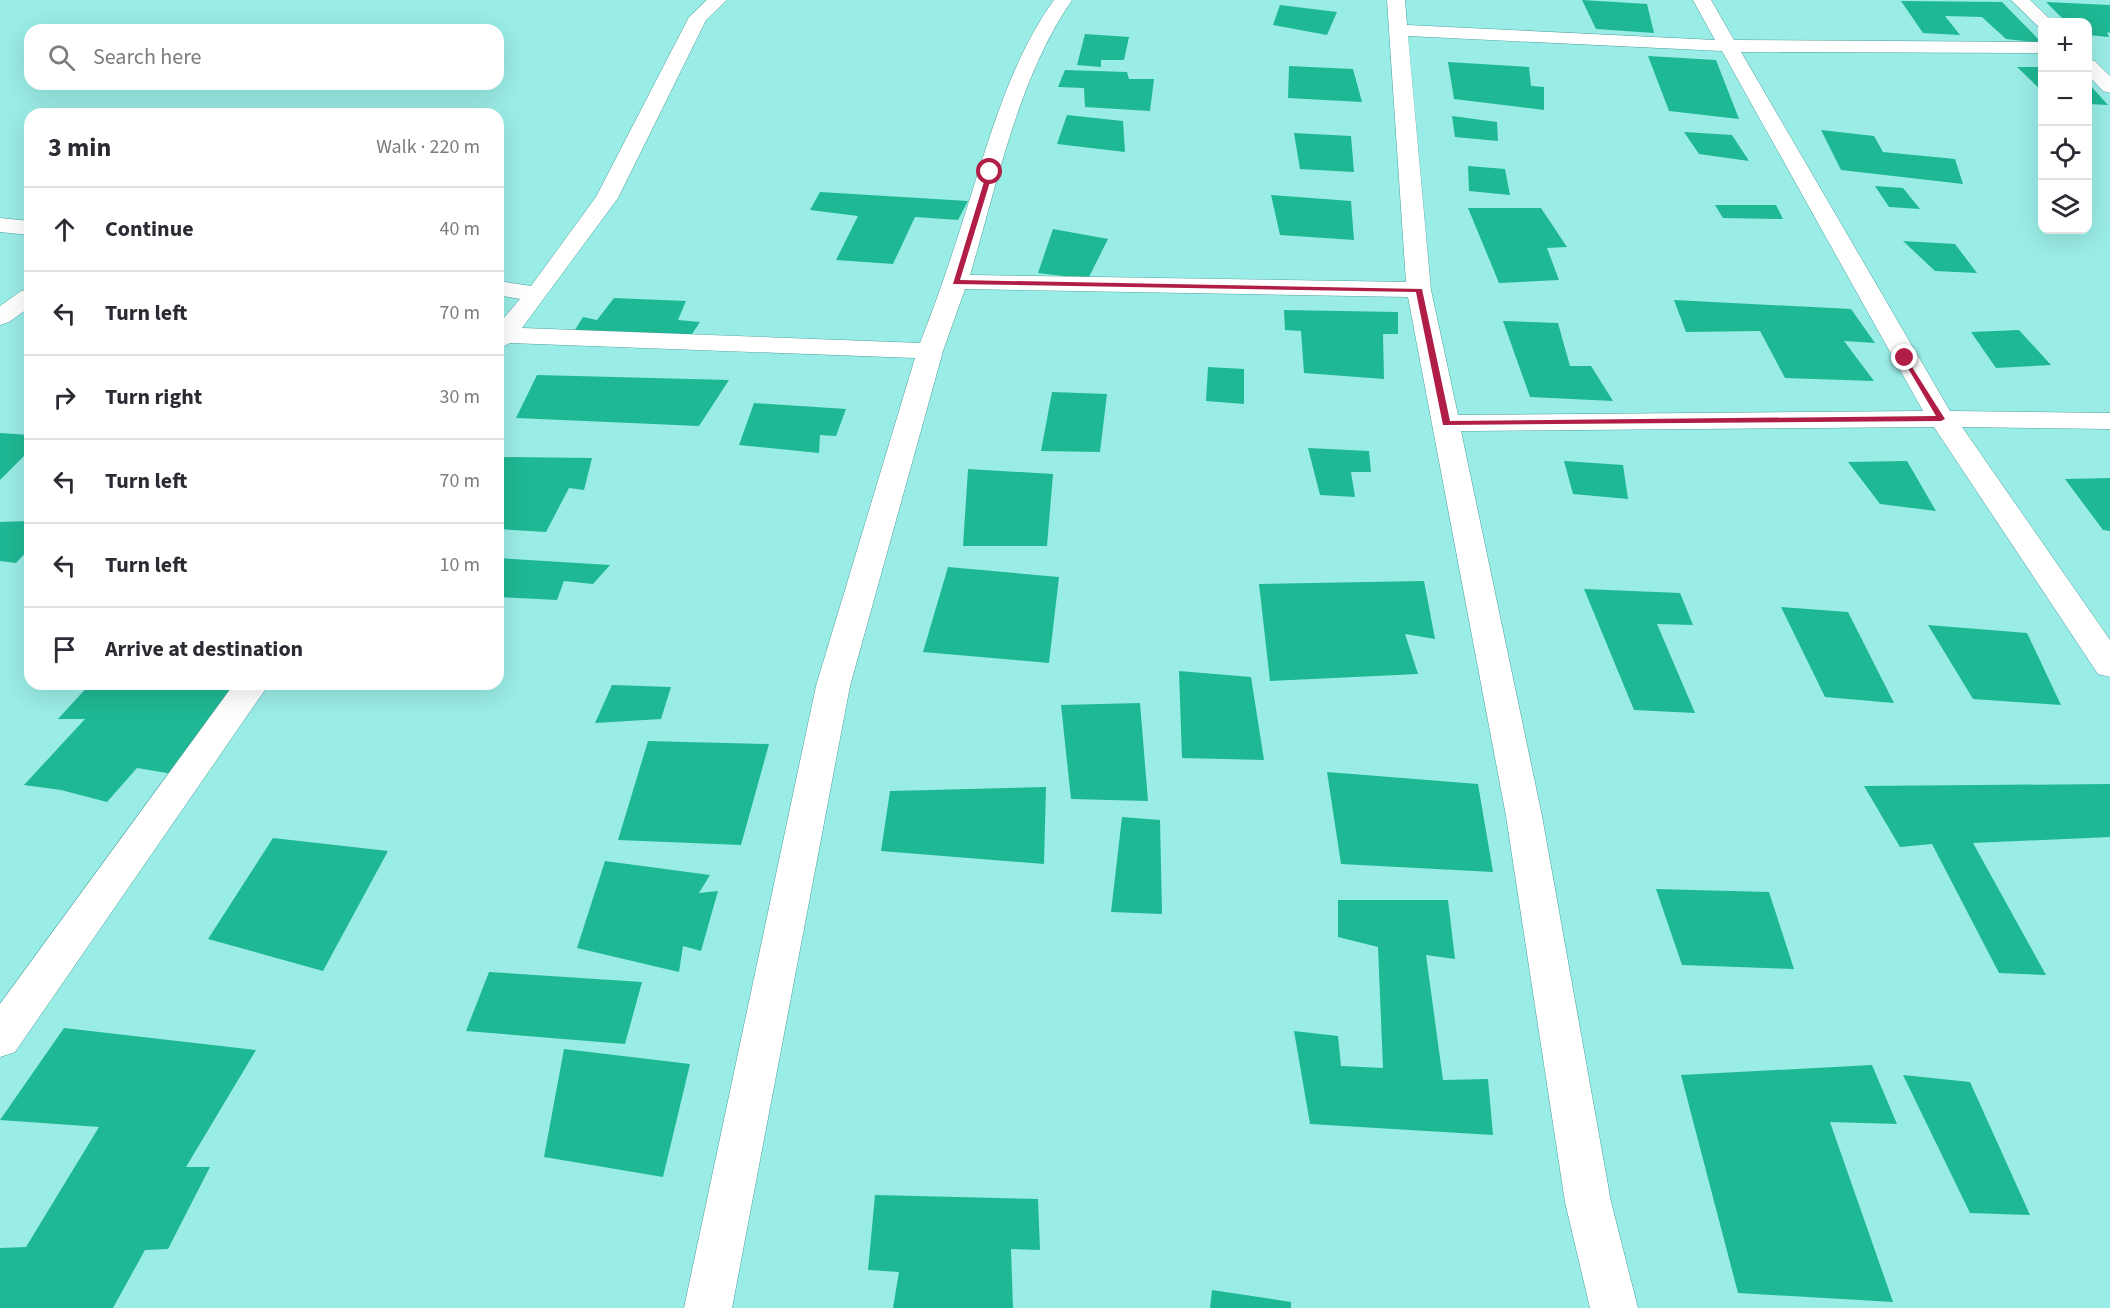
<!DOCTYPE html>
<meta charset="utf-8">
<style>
:root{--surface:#fff;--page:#f2f2f3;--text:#2b2b33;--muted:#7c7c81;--line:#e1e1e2}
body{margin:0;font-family:"Source Sans 3",sans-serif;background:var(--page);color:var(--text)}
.controls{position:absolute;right:18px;top:18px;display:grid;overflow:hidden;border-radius:12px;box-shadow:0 6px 24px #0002}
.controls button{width:54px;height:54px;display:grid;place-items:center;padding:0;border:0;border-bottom:2px solid var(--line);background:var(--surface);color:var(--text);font:30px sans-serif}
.stop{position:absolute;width:18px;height:18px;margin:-14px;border:4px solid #b01d47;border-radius:50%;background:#fff}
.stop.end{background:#b01d47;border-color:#fff;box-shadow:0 2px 6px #0008}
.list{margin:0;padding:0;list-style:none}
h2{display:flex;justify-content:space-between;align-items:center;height:78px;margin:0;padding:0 24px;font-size:26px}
h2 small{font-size:20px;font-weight:400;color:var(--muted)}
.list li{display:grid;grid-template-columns:39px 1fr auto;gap:18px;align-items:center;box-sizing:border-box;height:84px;padding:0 24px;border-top:2px solid var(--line)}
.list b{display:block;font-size:22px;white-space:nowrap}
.list em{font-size:20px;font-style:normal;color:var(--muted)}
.icon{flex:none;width:33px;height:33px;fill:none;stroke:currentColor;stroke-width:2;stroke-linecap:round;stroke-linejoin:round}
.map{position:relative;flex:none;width:2110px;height:1308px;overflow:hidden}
.search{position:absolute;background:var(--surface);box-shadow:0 6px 24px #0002;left:24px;top:24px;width:480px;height:66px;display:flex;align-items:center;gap:15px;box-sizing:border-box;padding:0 21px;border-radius:18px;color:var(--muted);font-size:22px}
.panel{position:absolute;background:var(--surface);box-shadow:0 6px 24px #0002;left:24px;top:108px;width:480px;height:582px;border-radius:18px}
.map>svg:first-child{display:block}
</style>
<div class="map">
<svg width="2110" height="1308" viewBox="0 0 2110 1308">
<rect width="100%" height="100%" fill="#9aece7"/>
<path fill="#1fb894" d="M1582,0L1647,4L1654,33L1596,29Z
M1901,1L2002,2L2042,43L2006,39L1982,17L1945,16L1960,35L1923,33Z
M2046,2L2110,5V33L2107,32L2109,37L2088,35V22H2066Z
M1280,5L1337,12L1327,35L1273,25Z
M1085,34L1129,37L1124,60H1101V67L1077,65Z
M1648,56L1716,60L1739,119L1669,111Z
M1448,62L1529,67L1531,86L1544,87V110L1454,99Z
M1289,66L1353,69L1362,102L1288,98Z
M2017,67H2042V91Z
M1065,70L1127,72L1129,79H1154L1150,111L1085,107L1084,88L1058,87Z
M2088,83L2108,105L2088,104Z
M1067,115L1123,121L1125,152L1057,144Z
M1452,116L1497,122L1498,141L1455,137Z
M1821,130L1874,136L1883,152L1955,159L1963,184L1841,170Z
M1684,132L1732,135L1749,161L1699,154Z
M1294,133L1351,136L1354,172L1300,169Z
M1468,166L1505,169L1510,195L1469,191Z
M1875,186L1903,188L1920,209L1889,207Z
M820,192L968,201L958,220L915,217L893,264L836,260L858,216L810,210Z
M1271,195L1351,201L1354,240L1280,235Z
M1715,205H1776L1783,219L1723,218Z
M1468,208H1541L1567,247L1547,248L1559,280L1499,283Z
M1053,229L1108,239L1088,279L1038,273Z
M1903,241L1955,244L1977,273L1935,271Z
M614,298L686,301L678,320L700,322L690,337L573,333L583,317L597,320Z
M1674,300L1851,309L1875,343L1844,341L1874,381L1785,378L1760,331L1686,332Z
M1284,310L1398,312V334H1383L1384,379L1304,373L1301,331L1285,330Z
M1503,321L1558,323L1570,366H1591L1613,401L1530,397Z
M2019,330L2051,365L1996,368L1971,332Z
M1208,367L1244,369V404L1206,401Z
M537,375L729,380L699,426L516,418Z
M1052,392L1107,394L1100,452L1041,451Z
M754,403L846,409L836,436L820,435L819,453L739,445Z
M0,433L30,435V450L0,480Z
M1308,448L1369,451L1371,472H1351L1355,497L1320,495Z
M498,457L592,458L584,490L569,488L546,532L498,529Z
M1564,461L1623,465L1628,499L1573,494Z
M1907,461L1936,511L1880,504L1848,462Z
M968,469L1053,474L1047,546H963Z
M2110,478V531L2103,530L2065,479Z
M30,521V548L16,563L0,561V522Z
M498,558L610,565L593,584L564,581L557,600L498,597Z
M948,567L1059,577L1049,663L923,652Z
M1424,581L1435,639L1405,634L1418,674L1270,681L1259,584Z
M1584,589L1680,593L1693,625L1657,624L1695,713L1634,710Z
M1781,607L1848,612L1894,703L1825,697Z
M1928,625L2027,633L2061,705L1973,699Z
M1179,671L1251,677L1264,760L1182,758Z
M90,684H234L173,774L137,768L107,802L61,790L24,785L85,719H58Z
M612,685L671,687L661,719L595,723Z
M1140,703L1148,801L1071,799L1061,705Z
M648,741L769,744L741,845L618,840Z
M1327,772L1478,784L1493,872L1341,864Z
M2110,784V837L1973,843L2046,975L1999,973L1932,844L1900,847L1864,786Z
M1046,787L1044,864L881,851L890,791Z
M1122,817L1160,820L1162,914L1111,912Z
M273,838L388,851L323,971L208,939Z
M605,861L710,875L699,893L718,891L701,951L683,946L679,972L577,948Z
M1656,889L1769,892L1794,969L1682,965Z
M1338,900H1448L1455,959L1426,955L1443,1080L1488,1079L1493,1135L1310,1124L1294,1031L1338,1036L1341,1066L1383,1068L1378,947L1338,937Z
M489,972L642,982L625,1044L466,1031Z
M64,1028L256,1050L186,1167H210L168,1249L145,1250L113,1308H0V1248L26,1247L99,1127L0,1120Z
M564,1049L690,1064L663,1177L544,1157Z
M1872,1065L1897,1124L1830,1122L1893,1302L1738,1293L1681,1075Z
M1903,1075L1970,1082L2030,1215L1970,1213Z
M875,1195L1038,1199L1040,1250L1011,1249L1013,1308H893L899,1272L868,1270Z
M1212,1290L1291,1302V1308H1210Z"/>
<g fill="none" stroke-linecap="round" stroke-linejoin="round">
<defs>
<path id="street" d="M707,0H727L706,20L618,198L522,328L920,343C940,293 956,243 972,192C993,126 1013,57 1054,0H1072C1018,78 997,185 970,275L1406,282L1387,0H1405L1407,25L1715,40L1693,0H1711L1734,40L2042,42V53L1741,52L1950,411L2110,413V429L1962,427L2110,640V677L2098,674L1934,427L1461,431L1542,816L1611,1202L1638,1308H1590L1565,1202L1506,816L1408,297L965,289L943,351L850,686L732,1308H684L816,686L915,358L510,343L498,349V325L520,299L498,295V281L531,286L596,197L689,17ZM1408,36L1722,51L1923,411L1458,415L1431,290Z
M2011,0H2030L2053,22H2042V27L2038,26Z
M2088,59L2095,61L2110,76V93L2103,91L2088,75Z
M0,218L30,221V235L0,232Z
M30,289V307L9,322L0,325V306L21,291Z
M234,684H269L15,1052L0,1057V1004Z"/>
</defs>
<use href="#street" stroke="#4ea09c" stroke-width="1"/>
<use href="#street" fill="#fff" fill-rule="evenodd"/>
</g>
<path fill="#b01d47" d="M990,170L993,172L960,280L1422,289L1450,421L1936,416L1902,358L1905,356L1945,419L1941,421L1443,425L1416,292L953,284L987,172Z"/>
</svg>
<div class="controls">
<button>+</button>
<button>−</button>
<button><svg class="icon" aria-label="locate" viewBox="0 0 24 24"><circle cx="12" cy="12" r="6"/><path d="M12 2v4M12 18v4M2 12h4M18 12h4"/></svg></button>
<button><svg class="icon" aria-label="layers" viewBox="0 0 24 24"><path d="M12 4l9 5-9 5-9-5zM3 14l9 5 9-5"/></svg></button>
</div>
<div class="stop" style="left:990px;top:172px"></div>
<div class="stop end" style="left:1905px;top:358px"></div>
<div class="search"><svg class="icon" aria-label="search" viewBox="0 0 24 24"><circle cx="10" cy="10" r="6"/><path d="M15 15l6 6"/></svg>Search here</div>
<section class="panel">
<h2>3 min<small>Walk · 220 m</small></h2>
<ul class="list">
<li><svg class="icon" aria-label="ahead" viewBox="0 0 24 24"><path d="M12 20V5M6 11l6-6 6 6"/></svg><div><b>Continue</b></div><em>40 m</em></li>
<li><svg class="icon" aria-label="left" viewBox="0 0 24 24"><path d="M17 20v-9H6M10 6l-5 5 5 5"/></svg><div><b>Turn left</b></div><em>70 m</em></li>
<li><svg class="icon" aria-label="right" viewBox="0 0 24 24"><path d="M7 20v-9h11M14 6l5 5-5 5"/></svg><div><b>Turn right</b></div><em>30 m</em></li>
<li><svg class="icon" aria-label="left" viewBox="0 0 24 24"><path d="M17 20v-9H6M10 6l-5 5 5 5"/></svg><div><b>Turn left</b></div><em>70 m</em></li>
<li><svg class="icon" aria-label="left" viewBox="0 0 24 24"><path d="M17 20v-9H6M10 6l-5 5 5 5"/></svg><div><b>Turn left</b></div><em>10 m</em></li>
<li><svg class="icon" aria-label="arrive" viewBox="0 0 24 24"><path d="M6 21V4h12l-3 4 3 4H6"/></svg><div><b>Arrive at destination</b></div></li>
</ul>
</section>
</div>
